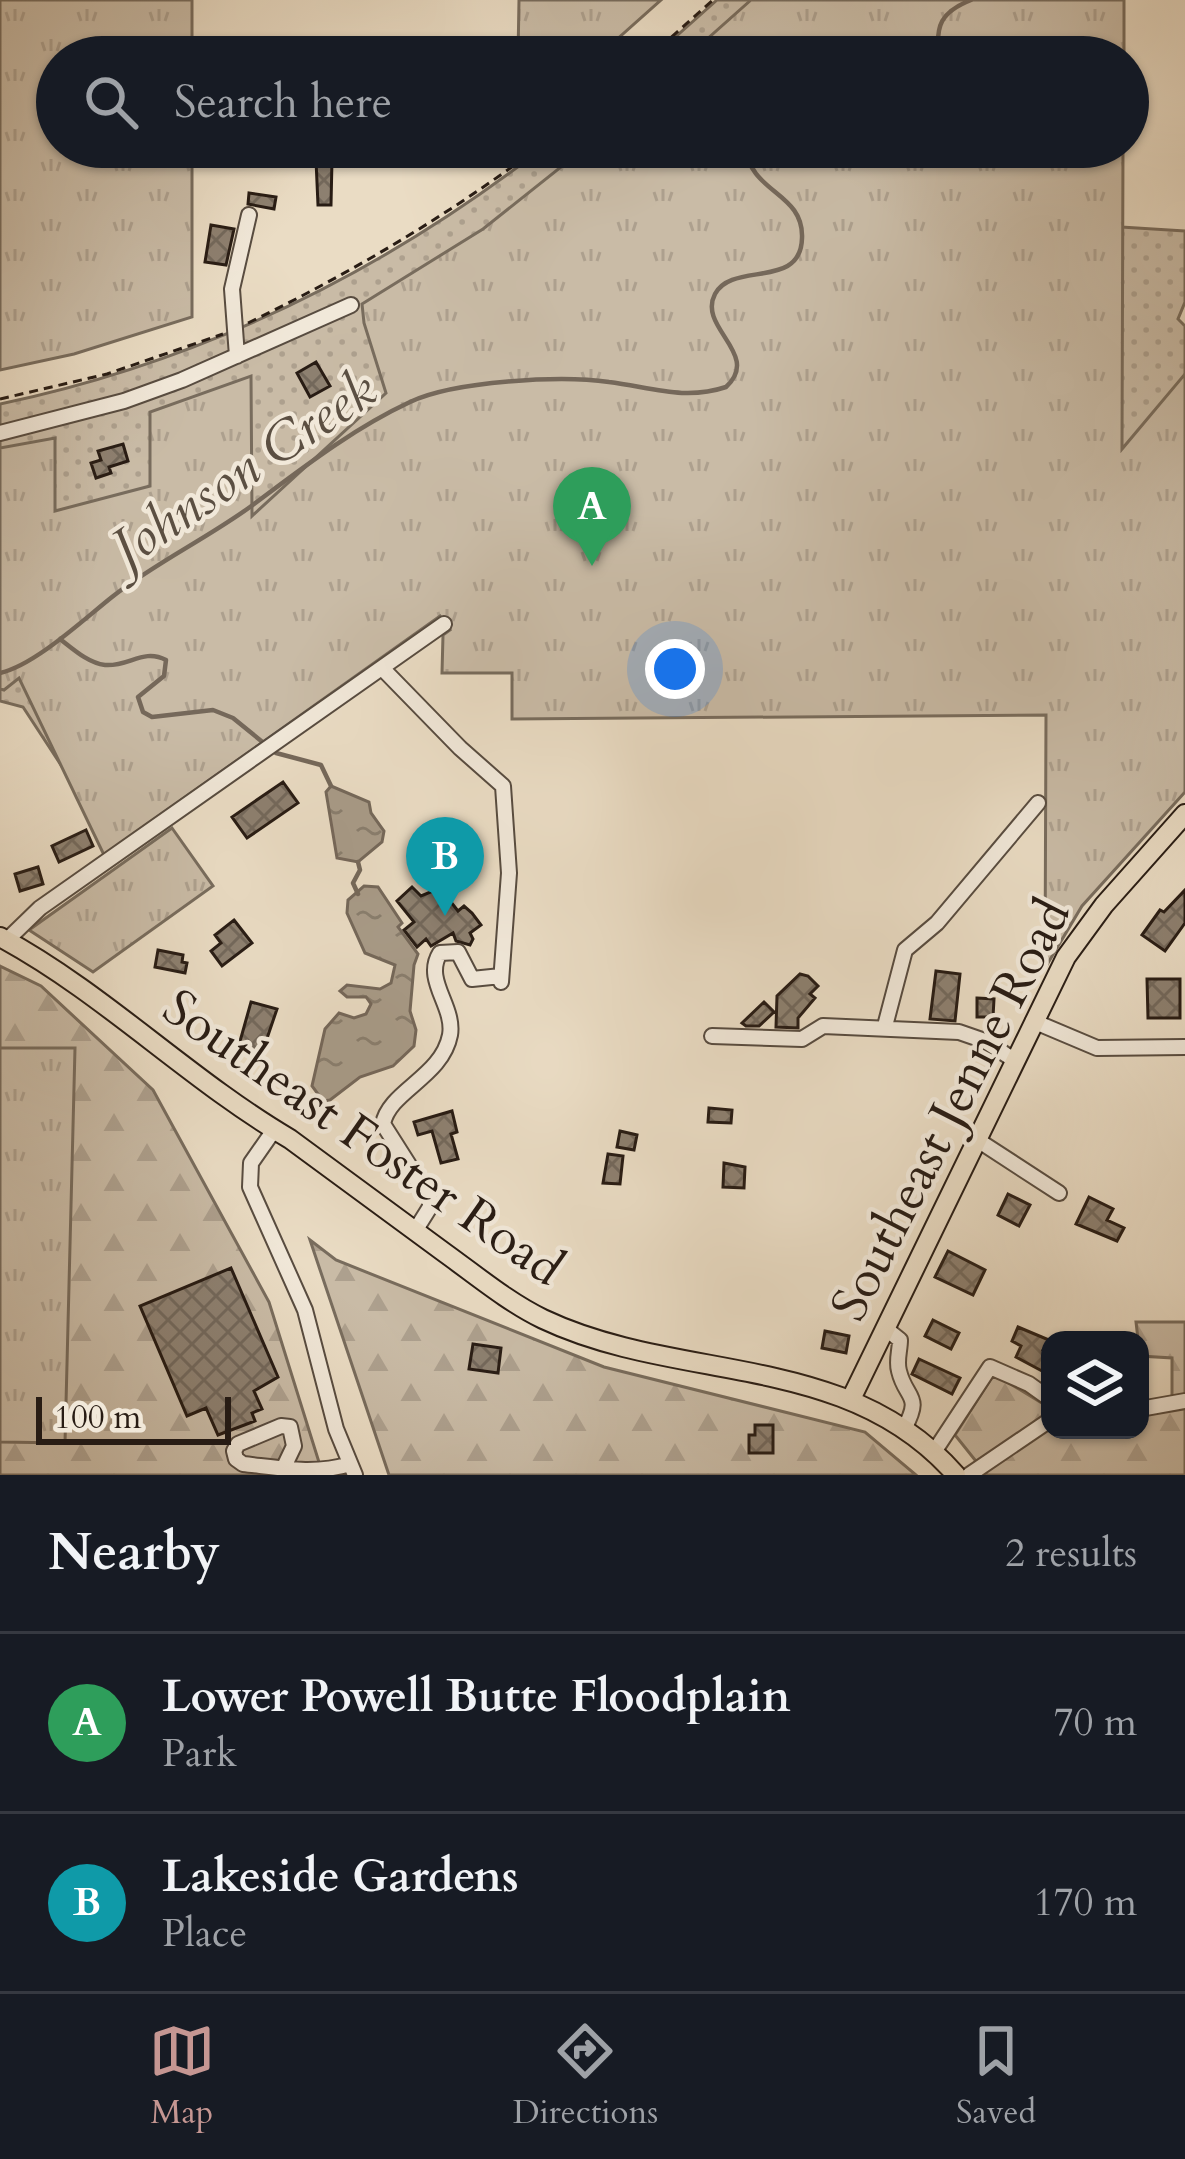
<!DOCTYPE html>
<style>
:root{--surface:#171b24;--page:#20242c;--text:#f1f3f6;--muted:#9ea1a6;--line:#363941;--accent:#c59692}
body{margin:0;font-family:Cardo,serif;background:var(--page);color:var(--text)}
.controls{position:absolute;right:36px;bottom:36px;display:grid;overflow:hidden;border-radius:24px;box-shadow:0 3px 9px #0004}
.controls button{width:108px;height:108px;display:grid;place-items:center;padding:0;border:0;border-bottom:3px solid var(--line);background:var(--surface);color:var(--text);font:60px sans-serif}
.scale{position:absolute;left:36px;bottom:30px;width:195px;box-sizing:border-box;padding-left:12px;border:6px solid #281c14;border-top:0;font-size:33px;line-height:42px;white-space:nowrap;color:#281c14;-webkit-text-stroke:9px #f1e8d9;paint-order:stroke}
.you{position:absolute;left:675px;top:669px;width:42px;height:42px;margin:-30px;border:9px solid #fff;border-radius:50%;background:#1a73e8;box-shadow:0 0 0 18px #1a73e833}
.badge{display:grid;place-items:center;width:78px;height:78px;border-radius:50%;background:var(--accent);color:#fff;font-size:39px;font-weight:700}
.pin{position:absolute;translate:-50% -99px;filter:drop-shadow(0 3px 6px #0008)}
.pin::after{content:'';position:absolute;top:63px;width:42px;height:36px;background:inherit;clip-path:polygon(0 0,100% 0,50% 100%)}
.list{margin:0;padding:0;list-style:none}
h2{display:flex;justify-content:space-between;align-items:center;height:156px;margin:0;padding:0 48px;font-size:51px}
h2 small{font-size:39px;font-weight:400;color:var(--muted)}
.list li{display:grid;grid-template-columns:78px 1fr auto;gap:36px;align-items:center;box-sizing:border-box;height:180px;padding:0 48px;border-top:3px solid var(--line)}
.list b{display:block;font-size:45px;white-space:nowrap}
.list p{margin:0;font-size:39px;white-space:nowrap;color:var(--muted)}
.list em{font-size:39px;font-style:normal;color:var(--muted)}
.icon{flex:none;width:66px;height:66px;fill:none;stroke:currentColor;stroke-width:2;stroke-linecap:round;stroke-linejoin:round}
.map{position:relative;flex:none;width:1185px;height:1475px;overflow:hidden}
.search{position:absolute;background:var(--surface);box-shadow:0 3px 9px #0004;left:36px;right:36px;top:36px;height:132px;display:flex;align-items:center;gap:30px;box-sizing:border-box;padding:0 42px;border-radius:66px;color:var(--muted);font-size:45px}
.sheet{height:516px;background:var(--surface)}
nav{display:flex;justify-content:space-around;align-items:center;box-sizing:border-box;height:168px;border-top:3px solid var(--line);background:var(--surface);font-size:33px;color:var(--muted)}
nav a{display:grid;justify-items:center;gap:6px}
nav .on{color:var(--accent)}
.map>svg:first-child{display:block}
</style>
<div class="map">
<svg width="1185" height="1475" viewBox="0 0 1185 1475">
<defs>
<pattern id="grass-dots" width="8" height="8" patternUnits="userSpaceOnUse" patternTransform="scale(3)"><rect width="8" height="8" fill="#c9bba6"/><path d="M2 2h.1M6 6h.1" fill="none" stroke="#ada08e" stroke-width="1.8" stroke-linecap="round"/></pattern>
<pattern id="forest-firs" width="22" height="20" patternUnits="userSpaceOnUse" patternTransform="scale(3)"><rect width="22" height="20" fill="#c9bba6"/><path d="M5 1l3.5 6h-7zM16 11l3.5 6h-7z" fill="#ada08e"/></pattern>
<pattern id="park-tufts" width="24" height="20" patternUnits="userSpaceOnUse" patternTransform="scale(3)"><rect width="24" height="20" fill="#c9bba6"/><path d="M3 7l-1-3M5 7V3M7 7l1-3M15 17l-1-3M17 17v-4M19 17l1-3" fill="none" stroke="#ada08e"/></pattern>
<pattern id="water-ripples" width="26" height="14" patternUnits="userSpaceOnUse" patternTransform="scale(3)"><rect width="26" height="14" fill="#a89b88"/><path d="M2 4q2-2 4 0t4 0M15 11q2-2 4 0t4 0" fill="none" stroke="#897e6e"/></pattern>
<pattern id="building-cross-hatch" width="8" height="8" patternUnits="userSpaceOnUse" patternTransform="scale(3)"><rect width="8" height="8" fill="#8d8070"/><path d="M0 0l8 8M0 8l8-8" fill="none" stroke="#73685b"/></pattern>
</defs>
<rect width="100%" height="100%" fill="#eadcc4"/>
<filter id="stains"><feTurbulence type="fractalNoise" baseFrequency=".00167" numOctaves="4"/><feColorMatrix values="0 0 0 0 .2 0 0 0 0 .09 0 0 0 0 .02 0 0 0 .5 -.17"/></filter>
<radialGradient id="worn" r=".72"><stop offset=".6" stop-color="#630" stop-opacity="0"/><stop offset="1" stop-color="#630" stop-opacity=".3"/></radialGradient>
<path fill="url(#grass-dots)" stroke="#786c5d" stroke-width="3" d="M717,0H758L696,57H653Z
M544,147H592L1121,227L1185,231V302L1178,319L1185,326V571L421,627L114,846L23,707L0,701V404C200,362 382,273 544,147Z"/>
<path fill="url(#forest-firs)" stroke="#786c5d" stroke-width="3" d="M0,966L41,986L153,1090L269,1302L323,1475H0Z
M310,1240L336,1260L604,1367L865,1432L916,1475H389Z
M1136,1322H1185V1475H987L955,1435L994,1374L1050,1408V1430H1140V1414L1172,1408V1358L1140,1356Z"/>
<path fill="url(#park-tufts)" stroke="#786c5d" stroke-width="3" d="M0,0H192V57H57V147H192V317L74,354L0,370Z
M519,0H661L597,57H518Z
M751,0H1124V57H687Z
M586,147H1123L1122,449L1185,374V792L1082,906L1045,968L1046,715L512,719V673H442L443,635L450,630L440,616L104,855L19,678L4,690L0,689V448L55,438V511L150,486V412L251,376L252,516L386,393L364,323L362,304L483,229Z
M172,828L213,886L93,972L29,930Z
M0,1048H75L65,1443L0,1442Z"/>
<path fill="url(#water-ripples)" stroke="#75685a" stroke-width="3" d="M331,786L369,802L371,813L384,831L382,842L358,862L337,858L326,792Z
M364,886L378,887L402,923L398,927L418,954L414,965L410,1011L416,1030L414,1046L393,1066L360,1077L330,1100L323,1101L312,1086L325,1029L339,1013L354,1018L366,1014L371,1004L366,997H347L340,991L347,985L380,989L391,983L395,965L365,953L347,913L348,900Z"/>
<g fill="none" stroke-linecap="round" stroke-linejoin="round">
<path stroke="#75685a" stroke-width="4.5" d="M939,57C935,25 941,12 971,0
M60,639C73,649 88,663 105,665C129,667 143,648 166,660L164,676L138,697L143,712L152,717L213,710L233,718L276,753L321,765L331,786
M0,673C35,665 83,620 112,597C155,563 206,539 250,507C301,469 352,429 410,402C454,381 561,375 609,382C650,387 684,401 726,387C762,354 697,328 715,294C732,261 801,290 802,238C804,192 749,193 746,147
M358,894L353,883L360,870L358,862"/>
</g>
<path fill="url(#building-cross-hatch)" stroke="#281c14" stroke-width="3" d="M316,160H332L331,205H318Z
M249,193L276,197L274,209L248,204Z
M211,225L234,229L226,265L205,262Z
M316,362L330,386L310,397L297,373Z
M123,444L128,461L109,467L111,473L96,478L91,463L101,460L98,451Z
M283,782L298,803L247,838L232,817Z
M86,830L93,846L59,862L52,846Z
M38,867L43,884L20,891L15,874Z
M412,887L421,896L440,888L458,911L464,906L472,913L481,925L470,933L473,939L470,945L456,941L453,933L431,946L426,939L417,947L404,930L414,922L397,901Z
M1185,890V923L1165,951L1142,935L1160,910L1164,912Z
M234,920L252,943L222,966L211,951L221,943L215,935Z
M158,950L183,955L182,962L187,963L185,973L155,967Z
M936,971L960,974L955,1021L930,1019Z
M800,974L808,976L818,986L810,994L815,998L798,1018V1028L776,1027L777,996Z
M1147,979H1180V1018H1148Z
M977,998L994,999L993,1017H977Z
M251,1002L277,1009L260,1059L237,1052Z
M764,1002L774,1012L759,1026H746L742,1023Z
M709,1108L732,1110L731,1123L708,1122Z
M452,1111L457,1132L451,1134L458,1159L441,1163L432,1131L418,1135L414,1122Z
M620,1131L637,1135L634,1150L617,1147Z
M608,1154L623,1156L620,1184L603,1183Z
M724,1163L745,1167L744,1188L723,1187Z
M1008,1194L1030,1205L1019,1226L998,1215Z
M1089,1197L1113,1209L1107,1220L1124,1228L1117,1241L1076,1224Z
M948,1251L985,1270L973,1295L935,1277Z
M231,1268L278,1377L254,1391L262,1409L252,1413L255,1421L218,1435L206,1408L187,1416L140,1306Z
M933,1320L959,1333L951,1349L925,1336Z
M1018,1327L1049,1340L1043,1350L1050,1353L1042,1371L1016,1357L1021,1346L1012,1341Z
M825,1331L849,1336L846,1353L822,1348Z
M473,1344L501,1348L498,1373L469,1369Z
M919,1359L960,1378L952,1394L912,1374Z
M755,1425H773V1453H749V1435H755Z"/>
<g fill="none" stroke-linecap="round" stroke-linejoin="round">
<defs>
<path id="minor" d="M237,356L232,289L249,215
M0,433L124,401L182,380L351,305
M382,668L460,748L503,786L509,873L501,982
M7,940L40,908L444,624
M1033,1021L1097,1048L1185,1047
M885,1026L905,950L937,923L1038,803
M712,1036L802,1039L823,1026L959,1032L985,1041L1014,1060
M274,1130L251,1163L250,1187L305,1310L336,1429L355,1475
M976,1139L1059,1193
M415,1231L430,1207V1198L383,1124C389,1091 442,1077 450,1035C455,1006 423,980 440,953L458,952L472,979L501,976
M885,1328L900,1340C900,1350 896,1361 899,1371C906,1400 923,1394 904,1429
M1140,1409L1185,1401
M934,1452L990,1367L1029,1384L1050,1399
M283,1469L294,1446L290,1427L281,1426L238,1444L234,1451L236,1459L243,1464C280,1468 314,1475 350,1464
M969,1475L1050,1420"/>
<path id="major" d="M0,937C104,993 188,1079 290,1139C341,1177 393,1215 445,1253C477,1276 508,1302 543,1319C680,1384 847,1350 956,1475
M851,1399L1066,957L1104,905L1185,814"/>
</defs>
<use href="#minor" stroke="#584c40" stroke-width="18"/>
<use href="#major" stroke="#281c14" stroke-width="22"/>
<path stroke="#281c14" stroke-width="3" stroke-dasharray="9 6" stroke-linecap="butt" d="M649,57L713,0
M248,323C351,273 447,216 539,147
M0,399L107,374L223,334"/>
<use href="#minor" stroke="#f1e8d9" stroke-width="14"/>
<use href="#major" stroke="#eadcc4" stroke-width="18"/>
</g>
<g text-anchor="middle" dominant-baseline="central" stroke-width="9" stroke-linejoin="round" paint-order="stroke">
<g font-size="51" fill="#281c14" stroke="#f1e8d9">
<text transform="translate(951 1110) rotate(-63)">Southeast Jenne Road</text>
<text transform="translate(363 1138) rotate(35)">Southeast Foster Road</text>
</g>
<g font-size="54" font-style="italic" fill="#5b4f42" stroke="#f1e8d9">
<text transform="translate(244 470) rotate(-34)">Johnson Creek</text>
</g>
</g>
<rect width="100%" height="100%" filter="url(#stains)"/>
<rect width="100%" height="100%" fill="url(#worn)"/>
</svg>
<div class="controls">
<button><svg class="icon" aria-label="layers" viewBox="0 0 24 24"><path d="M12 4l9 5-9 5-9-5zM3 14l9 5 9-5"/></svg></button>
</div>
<div class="scale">100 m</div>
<div class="you"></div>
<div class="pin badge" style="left:592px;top:566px;background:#2e9e5b">A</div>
<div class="pin badge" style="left:445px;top:916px;background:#0f9aa8">B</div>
<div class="search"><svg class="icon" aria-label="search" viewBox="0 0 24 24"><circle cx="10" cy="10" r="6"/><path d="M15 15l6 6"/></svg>Search here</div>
</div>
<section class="sheet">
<h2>Nearby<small>2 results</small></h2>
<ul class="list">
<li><span class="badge" style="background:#2e9e5b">A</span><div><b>Lower Powell Butte Floodplain</b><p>Park</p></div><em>70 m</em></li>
<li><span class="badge" style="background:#0f9aa8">B</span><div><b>Lakeside Gardens</b><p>Place</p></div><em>170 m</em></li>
</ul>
</section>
<nav>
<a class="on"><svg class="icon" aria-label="map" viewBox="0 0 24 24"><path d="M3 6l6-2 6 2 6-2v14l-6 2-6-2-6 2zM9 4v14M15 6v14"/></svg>Map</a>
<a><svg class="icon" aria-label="directions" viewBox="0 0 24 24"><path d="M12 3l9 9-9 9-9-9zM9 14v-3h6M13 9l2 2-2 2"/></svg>Directions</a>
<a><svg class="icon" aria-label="saved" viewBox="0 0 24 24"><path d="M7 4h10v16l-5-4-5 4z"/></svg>Saved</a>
</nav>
